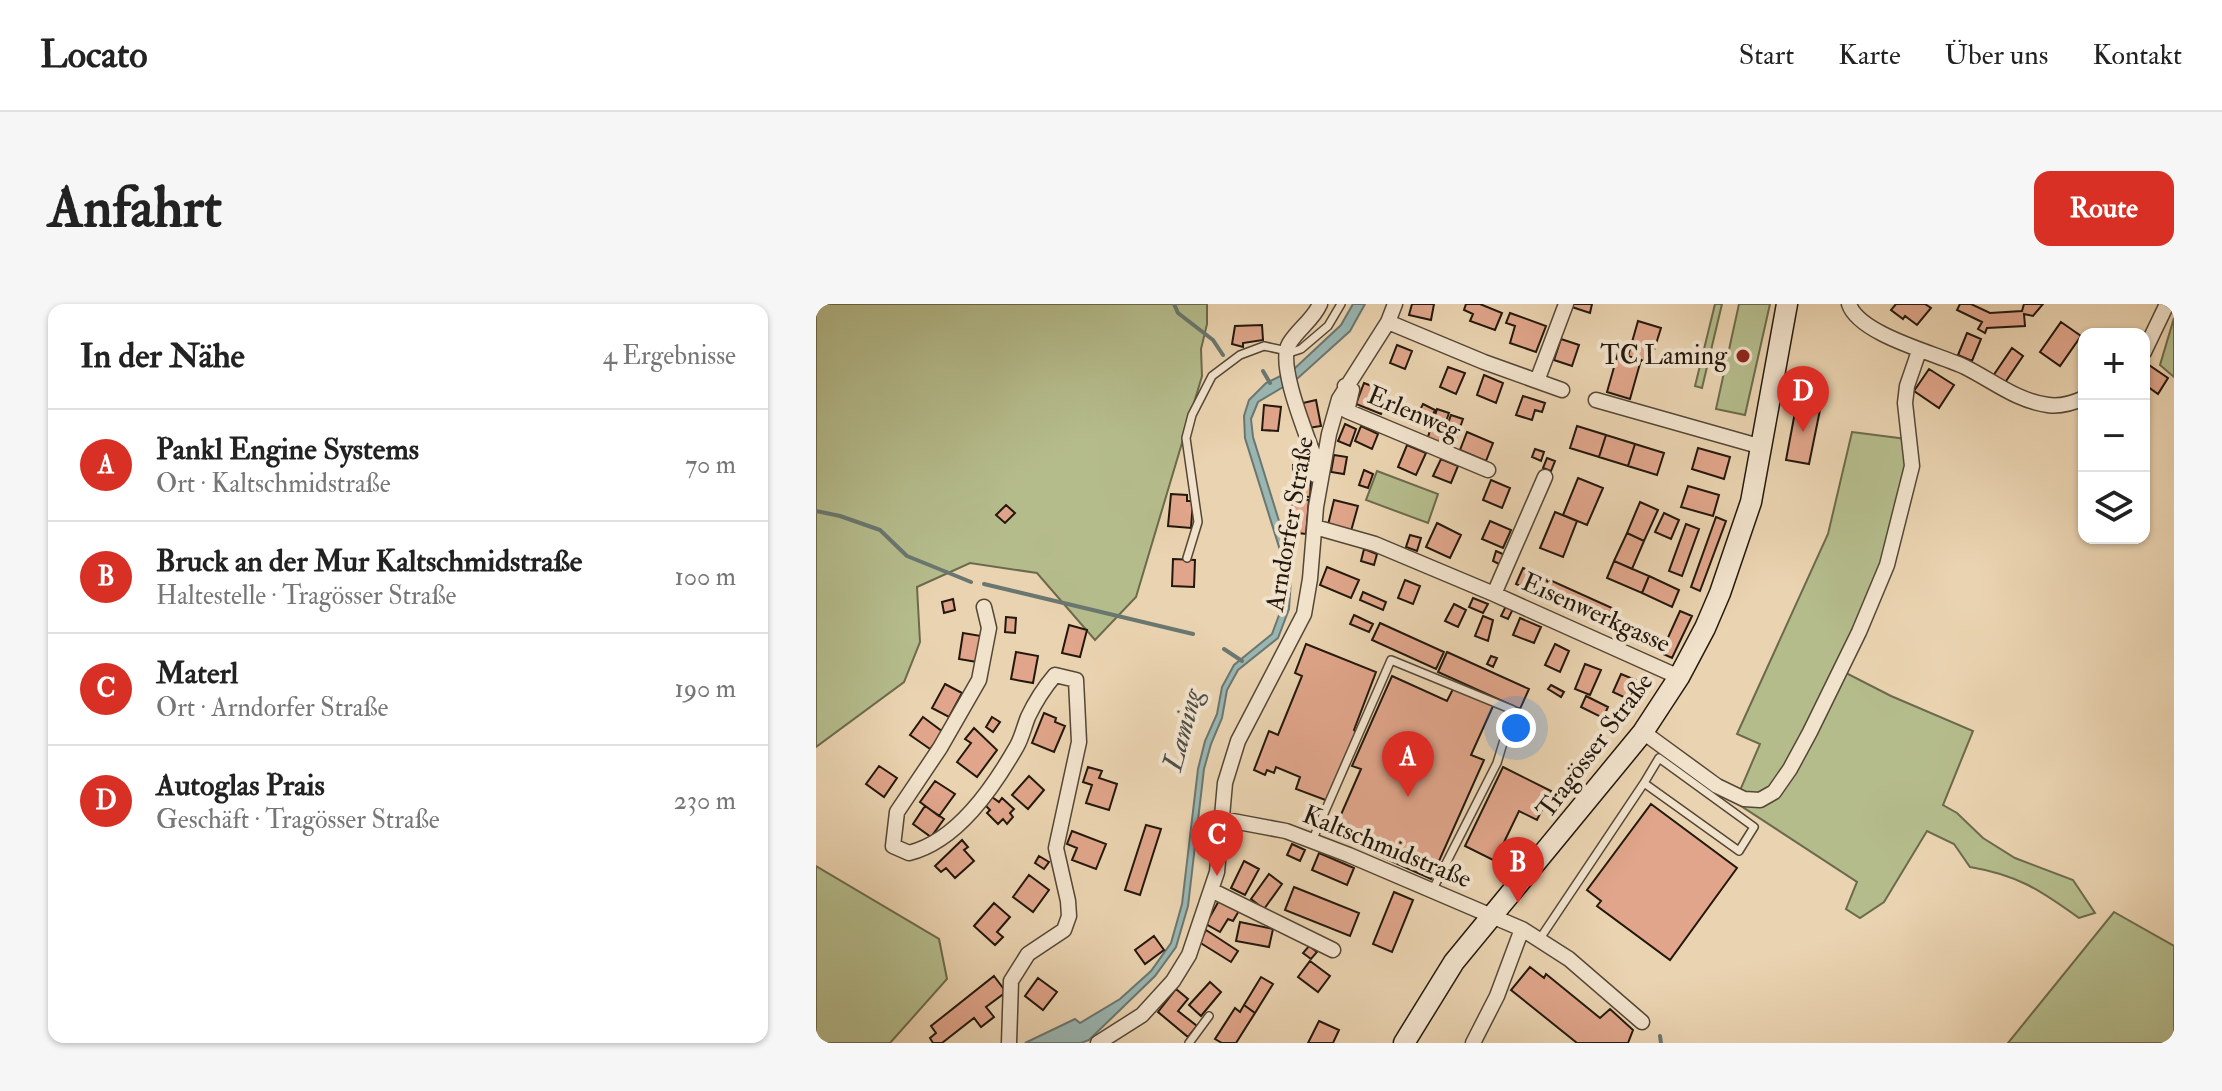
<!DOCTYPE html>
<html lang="de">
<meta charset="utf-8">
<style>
:root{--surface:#fff;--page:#f6f6f6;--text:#222;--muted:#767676;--line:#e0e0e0;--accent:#d93025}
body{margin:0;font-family:"IM FELL Double Pica",serif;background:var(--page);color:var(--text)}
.controls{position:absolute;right:24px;top:24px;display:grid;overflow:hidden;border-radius:16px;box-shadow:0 2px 6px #0004}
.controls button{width:72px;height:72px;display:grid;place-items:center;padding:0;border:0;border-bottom:2px solid var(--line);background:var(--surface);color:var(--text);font:40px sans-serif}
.you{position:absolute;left:700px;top:424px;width:28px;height:28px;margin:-20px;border:6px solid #fff;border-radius:50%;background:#1a73e8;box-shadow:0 0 0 12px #1a73e833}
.badge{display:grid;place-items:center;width:52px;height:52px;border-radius:50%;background:var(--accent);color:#fff;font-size:26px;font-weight:700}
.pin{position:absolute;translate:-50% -66px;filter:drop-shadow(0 2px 4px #0008)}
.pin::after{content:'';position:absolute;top:42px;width:28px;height:24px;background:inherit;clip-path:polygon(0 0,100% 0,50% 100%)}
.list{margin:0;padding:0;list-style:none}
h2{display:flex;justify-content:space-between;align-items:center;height:104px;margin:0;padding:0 32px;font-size:34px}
h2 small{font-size:26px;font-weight:400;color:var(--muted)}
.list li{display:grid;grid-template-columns:52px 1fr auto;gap:24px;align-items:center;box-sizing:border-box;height:112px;padding:0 32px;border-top:2px solid var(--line)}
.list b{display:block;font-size:30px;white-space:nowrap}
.list p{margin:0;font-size:26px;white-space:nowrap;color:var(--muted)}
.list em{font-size:26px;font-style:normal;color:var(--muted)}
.icon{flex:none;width:44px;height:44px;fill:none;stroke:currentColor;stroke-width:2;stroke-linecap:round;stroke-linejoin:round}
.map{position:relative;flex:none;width:1358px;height:739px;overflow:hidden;border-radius:16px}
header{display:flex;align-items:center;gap:48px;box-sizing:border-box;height:112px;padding:0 40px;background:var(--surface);border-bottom:2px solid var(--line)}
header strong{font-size:38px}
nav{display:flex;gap:44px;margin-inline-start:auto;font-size:28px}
.intro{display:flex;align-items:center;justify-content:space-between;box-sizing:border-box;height:192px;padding:0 48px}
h1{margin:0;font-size:56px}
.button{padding:20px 36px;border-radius:16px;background:var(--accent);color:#fff;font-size:28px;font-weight:700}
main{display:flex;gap:48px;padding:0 48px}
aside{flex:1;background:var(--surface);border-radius:16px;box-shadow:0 2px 6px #0004}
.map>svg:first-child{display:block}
</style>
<header>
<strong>Locato</strong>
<nav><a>Start</a><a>Karte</a><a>Über uns</a><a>Kontakt</a></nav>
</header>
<div class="intro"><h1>Anfahrt</h1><a class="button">Route</a></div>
<main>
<aside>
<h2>In der Nähe<small>4 Ergebnisse</small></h2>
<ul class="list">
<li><span class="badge">A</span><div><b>Pankl Engine Systems</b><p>Ort · Kaltschmidstraße</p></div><em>70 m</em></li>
<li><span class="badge">B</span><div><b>Bruck an der Mur Kaltschmidstraße</b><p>Haltestelle · Tragösser Straße</p></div><em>100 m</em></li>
<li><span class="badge">C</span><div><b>Materl</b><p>Ort · Arndorfer Straße</p></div><em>190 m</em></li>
<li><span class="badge">D</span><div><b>Autoglas Prais</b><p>Geschäft · Tragösser Straße</p></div><em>230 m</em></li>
</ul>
</aside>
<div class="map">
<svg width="1358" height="739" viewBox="0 0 1358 739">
<rect width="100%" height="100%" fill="#ead3b0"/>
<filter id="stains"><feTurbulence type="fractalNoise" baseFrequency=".0025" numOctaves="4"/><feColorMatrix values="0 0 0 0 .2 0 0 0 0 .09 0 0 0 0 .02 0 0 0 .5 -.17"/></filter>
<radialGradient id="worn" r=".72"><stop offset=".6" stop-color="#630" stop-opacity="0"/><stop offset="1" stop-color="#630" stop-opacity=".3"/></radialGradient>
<path fill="#b5bc8c" stroke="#6c6a4c" stroke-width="2" d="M0,0H391V20L385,45L386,72L320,293L279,336L221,269L154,259L101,283L104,338L88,378L0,443Z
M899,0H906L886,84L879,82Z
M923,0H954L929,111L900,105Z
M1358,14V73L1344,61Z
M1036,128L1098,136L1101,151L1028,368L1075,392L1157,427L1127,501L1141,509L1167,534L1199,554L1257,576L1279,609L1263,614C1224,586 1202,571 1154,563L1138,540L1111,527L1068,598L1044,614L1030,605L1041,578L919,498L944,440L921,430L1012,230Z
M561,167L622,190L612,219L550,196Z
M0,562L123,635L131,675L74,739H0Z
M1298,608L1358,642V739H1192Z"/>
<path fill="#9ab6b2" stroke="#6a7770" stroke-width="2" d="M537,0H549L534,27L482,74L442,98L435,115L437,133L476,259L473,305L462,334L422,366L411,386L406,414L395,440L388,465L372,602L360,643L339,672L273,736L265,739H209L259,715L264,719L304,695L335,667L355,639L366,600L382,465L389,437L401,410L406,383L418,361L456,330L466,303L468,259L429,134L428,112L433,96L450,79L477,66L525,21Z"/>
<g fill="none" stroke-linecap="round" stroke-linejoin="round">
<path stroke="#6a7770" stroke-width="4" d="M358,0L362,9L397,36L407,51
M447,67L454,79
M0,207L24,212L64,226L91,252L155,278
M168,280L377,330
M408,345L426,357
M844,732L845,739"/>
</g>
<path fill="#e0a58a" stroke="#23180d" stroke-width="2" d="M596,0H618L615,16L593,11Z
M650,0H664L686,9L679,26L654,17L657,10L648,6Z
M757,0H776L774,9L756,3Z
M1080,0H1109L1115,4L1101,21L1089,12L1087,15L1075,6Z
M1144,0H1155L1174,9L1206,7L1208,0H1227L1217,12L1208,10L1209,22L1171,24L1169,29L1162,25L1166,18L1141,6Z
M694,9L730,22L720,48L694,39L699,22L690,19Z
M822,17L845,24L834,59L812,52Z
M1245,18L1265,32L1244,62L1224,48Z
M446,21L447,36L427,39V43L416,40L419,22Z
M1151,29L1165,35L1156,57L1142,51Z
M745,35L763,41L756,62L738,56Z
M581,41L596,47L589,65L574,59Z
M1196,44L1207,52L1188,80L1177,72Z
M802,49L825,56L814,95L791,88Z
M1333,61L1352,74L1342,90L1328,80V68Z
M632,63L649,69L640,90L624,83Z
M1113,65L1138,81L1123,104L1098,87Z
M668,71L687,79L680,99L661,91Z
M548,79L573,89L565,110L540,100Z
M983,87L1002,90L1001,100L1005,101L993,160L970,156Z
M707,92L729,99L726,108L719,106L716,116L700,111Z
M500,96L505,122L492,124L487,99Z
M607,100L619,106L613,120L600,114Z
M448,101L465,103L462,127L446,126Z
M621,105L633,109L622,140L611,136Z
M635,111L647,115L640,135L628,130Z
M529,120L540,125L534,142L522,137Z
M545,122L562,130L556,145L539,137Z
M761,122L790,131L783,153L754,144Z
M651,128L677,139L670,157L644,146Z
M790,131L819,140L812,162L783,153Z
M819,140L848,149L841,171L812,162Z
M591,141L610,149L600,171L582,163Z
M882,144L914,153L908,175L876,165Z
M719,145L728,148L725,157L716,153Z
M518,151L531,153L528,170L515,168Z
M731,154L739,157L735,167L727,164Z
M625,155L642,162L635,179L617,172Z
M477,161L496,162L494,193L478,192Z
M548,166L557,170L552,184L543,181Z
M762,174L787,184L771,221L747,211Z
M675,176L694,184L686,204L667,196Z
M872,182L903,191L897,212L865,203Z
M355,190L371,191V197H377L375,224L352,222Z
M476,194L493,196L490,230L482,229L475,206Z
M518,196L542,202L535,227L512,221Z
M824,198L842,206L828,237L811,229Z
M190,201L199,209L189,219L180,211Z
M739,208L761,217L747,253L724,244Z
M848,209L863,216L855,235L839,228Z
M900,213L910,217L884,287L875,283Z
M674,217L695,226L687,244L666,235Z
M621,219L645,231L634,254L610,243Z
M870,220L883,225L866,272L853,267Z
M811,229L828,237L816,265L798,257Z
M594,231L605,234L601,247L590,243Z
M548,245L561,250L558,261L545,257Z
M680,247L689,251L685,261L677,257Z
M357,255L379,256L378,283L356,282Z
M798,257L833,272L826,289L791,274Z
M511,263L543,276L535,294L504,281Z
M707,264L796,304L789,320L700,280Z
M833,272L863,286L856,303L826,289Z
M589,276L604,282L597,300L582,294Z
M547,288L570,298L567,306L544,296Z
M657,294L672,300L667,309L653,303Z
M137,295L139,306L128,309L126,298Z
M638,300L650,306L642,323L629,317Z
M690,302L697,305L692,315L685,312Z
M864,307L876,312L856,354L845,349Z
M538,311L557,320L553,328L534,320Z
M667,312L677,316L672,337L659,332Z
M190,313L200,314L199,329L189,328Z
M704,314L725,323L718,339L697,331Z
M564,319L628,348L620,365L556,336Z
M253,321L271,326L264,353L246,349Z
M147,329L165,332L161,358L143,355Z
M490,340L560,368L538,426L541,429L512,497L480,485L484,473L460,463L458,469L451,466L449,471L438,466L453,427L462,431L486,372L479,369Z
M739,340L753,347L744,368L729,361Z
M200,348L222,352L217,379L195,375Z
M631,348L713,385L704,405L622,368Z
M675,352L681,354L677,363L671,360Z
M769,360L785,366L774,391L759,385Z
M805,370L822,377L814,396L797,388Z
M576,372L631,397L638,383L678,400L655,451L668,456L615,575L555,548L559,539L520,522L545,465L536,462Z
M129,380L146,389L133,413L116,404Z
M735,381L748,388L745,393L732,385Z
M770,392L792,403L787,414L765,403Z
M228,409L240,414L239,418L249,422L238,448L216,439Z
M107,413L127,428L114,445L94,431Z
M176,413L184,418L177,428L170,423Z
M158,424L181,446L161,473L141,458L155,439L149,435Z
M63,462L81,474L68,493L50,480Z
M272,463L286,467L283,474L301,480L293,506L270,499L276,481L267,478Z
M687,463L735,487L721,516L703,507L679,557L649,542Z
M213,472L228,486L212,505L196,491Z
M119,477L139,490L123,512L104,498Z
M176,493L183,498L186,494L198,505L194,509L197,513L191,520L187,515L182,520L171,509L174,506L169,501Z
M835,500L921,564L854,656L781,602L785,597L771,586Z
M109,502L128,515L115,533L97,520Z
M330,521L345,525L324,591L309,586Z
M256,527L290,540L280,565L256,556L261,544L251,540Z
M146,536L152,543L148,546L158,557L139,574L130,564L125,568L119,562Z
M476,540L489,546L484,557L471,551Z
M503,549L538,564L531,581L496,566Z
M223,552L233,558L228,565L219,559Z
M428,557L443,565L429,591L415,584Z
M453,570L466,580L448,605L435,595Z
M213,571L233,586L217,608L197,593Z
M478,583L543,609L534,632L469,606Z
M578,588L597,596L576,648L557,640Z
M405,593L424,605L417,617L412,615L404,628L390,620Z
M178,599L194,613L181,628L187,633L179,641L158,622Z
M424,618L457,625L453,643L420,637Z
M390,626L422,647L415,658L383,638Z
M338,632L348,646L329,660L319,646Z
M493,642L501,648L495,655L487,649Z
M494,657L514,672L502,688L482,673Z
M714,663L728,674L730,670L784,714L794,705L817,726L812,739H761L695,686Z
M178,672L190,688L170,703L178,713L165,723L158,714L126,739H117L114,734L120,729L115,722Z
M445,673L457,680L439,709L428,701Z
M222,674L241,688L227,706L209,692Z
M394,678L405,688L385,712L373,701Z
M360,685L372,695L362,707L381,722L372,733L342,708Z
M428,701L439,709L420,739H406L399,735L419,704L424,708Z
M503,717L523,726L517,739H492Z"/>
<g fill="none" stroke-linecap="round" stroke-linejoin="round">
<defs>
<path id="lane" d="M371,254L382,218L370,134L376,111L396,72L424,51L448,42L476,48L485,45L512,22L525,0
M496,537L575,356L697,406L681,459L616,587
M723,636L828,479L923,547L938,523L843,454L828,479
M373,739L393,712"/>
<path id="street" d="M1033,0C1043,31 1122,50 1149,63C1177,77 1201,97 1232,101C1245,103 1257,99 1268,94
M572,18L668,58L746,86
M1328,48L1351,0
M721,77L750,0
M529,82L536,86L531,107L672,166
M780,96L946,143
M499,171V155C491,131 461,61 473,40C482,25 497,16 504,0
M729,173L678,290L863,373
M499,223L559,240L678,290
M168,303L173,324L163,376L124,444L81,508L77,542L93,549C141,537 177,484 201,442C206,433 208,423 212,413C219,398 228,384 239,371L260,376L263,438L240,544L252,597L253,612L248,626L212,650L195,677L193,739
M827,428L901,482L928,495L944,496L958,488L974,465L994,428L1043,328L1071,261L1096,162L1089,99L1091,82L1103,47
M406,515L470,527L533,551L706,625L753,655L826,718
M395,586L517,646
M282,739L326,711L357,677L373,651L401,568L409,479L422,437L488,310L494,275L500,203L513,130L523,95L572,18L579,0
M657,739L681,692L706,625"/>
<path id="secondary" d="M588,739L638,658L827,428L863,373L889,324L904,289L935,198L971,0"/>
</defs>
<use href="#lane" stroke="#554736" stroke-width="10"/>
<use href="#street" stroke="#554736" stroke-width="17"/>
<use href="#secondary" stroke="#23180d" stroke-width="23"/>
<use href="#lane" stroke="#f1e2cc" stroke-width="7"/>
<use href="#street" stroke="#f1e2cc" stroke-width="14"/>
<use href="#secondary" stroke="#f1e2cc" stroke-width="20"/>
</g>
<circle fill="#8f2418" stroke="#f1e2cc" stroke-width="3" cx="927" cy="52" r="8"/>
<g text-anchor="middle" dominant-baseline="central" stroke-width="8" stroke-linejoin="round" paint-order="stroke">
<g font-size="26" fill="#23180d" stroke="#f1e2cc" text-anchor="end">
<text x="911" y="52">TC Laming</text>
</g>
<g font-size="26" fill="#23180d" stroke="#f1e2cc">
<text transform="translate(598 109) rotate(23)">Erlenweg</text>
<text transform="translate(474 220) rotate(-80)">Arndorfer Straße</text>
<text transform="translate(780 309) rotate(24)">Eisenwerkgasse</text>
<text transform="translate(779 442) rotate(-53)">Tragösser Straße</text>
<text transform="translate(571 543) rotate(22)">Kaltschmidstraße</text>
</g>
<g font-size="28" font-style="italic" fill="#4d4f47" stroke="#f1e2cc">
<text transform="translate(367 426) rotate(-75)">Laming</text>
</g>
</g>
<rect width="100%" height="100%" filter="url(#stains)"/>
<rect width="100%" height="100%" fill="url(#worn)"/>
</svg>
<div class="controls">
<button>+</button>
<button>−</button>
<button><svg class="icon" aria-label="layers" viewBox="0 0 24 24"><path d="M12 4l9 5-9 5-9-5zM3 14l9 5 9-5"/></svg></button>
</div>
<div class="you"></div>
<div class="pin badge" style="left:592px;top:493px">A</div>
<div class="pin badge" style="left:702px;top:599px">B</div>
<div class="pin badge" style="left:401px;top:572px">C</div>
<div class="pin badge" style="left:987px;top:128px">D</div>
</div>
</main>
